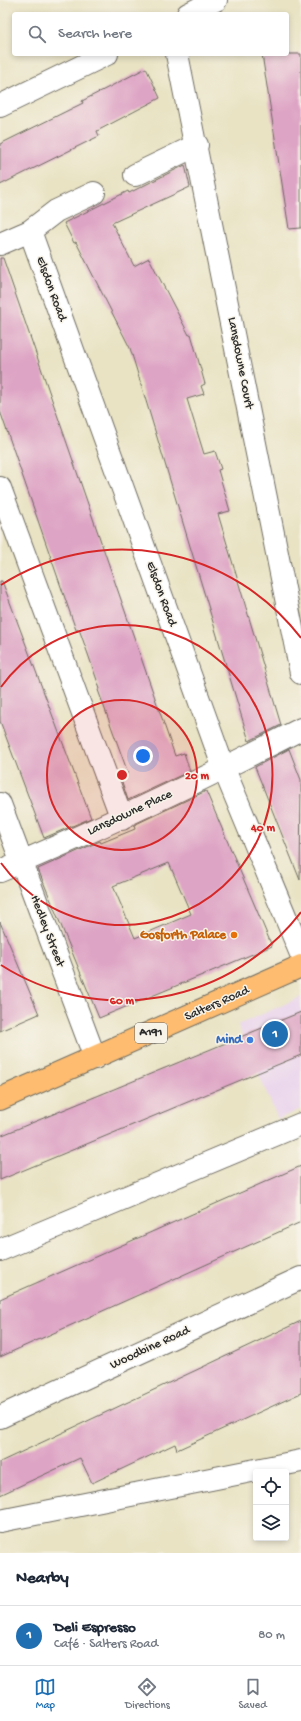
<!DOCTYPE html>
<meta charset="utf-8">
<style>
:root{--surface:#fff;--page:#f6f6f7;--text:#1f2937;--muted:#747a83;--line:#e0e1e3;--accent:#1f6fb2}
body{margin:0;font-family:"Gochi Hand",sans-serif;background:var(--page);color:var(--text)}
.controls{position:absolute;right:12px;bottom:12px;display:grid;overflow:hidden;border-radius:4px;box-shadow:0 2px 6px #0003}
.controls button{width:36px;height:36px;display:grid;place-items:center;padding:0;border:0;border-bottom:1px solid var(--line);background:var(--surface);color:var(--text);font:20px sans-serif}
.you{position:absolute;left:143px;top:756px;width:14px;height:14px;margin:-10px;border:3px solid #fff;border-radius:50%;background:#1a73e8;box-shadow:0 0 0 6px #1a73e833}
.badge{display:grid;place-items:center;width:26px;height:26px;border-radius:50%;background:var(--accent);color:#fff;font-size:13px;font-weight:700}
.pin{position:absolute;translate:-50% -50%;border:2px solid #fff;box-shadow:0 1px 4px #0006}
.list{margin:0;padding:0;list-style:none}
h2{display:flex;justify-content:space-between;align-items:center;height:52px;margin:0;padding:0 16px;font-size:17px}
h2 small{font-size:13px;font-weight:400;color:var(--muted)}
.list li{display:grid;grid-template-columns:26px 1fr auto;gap:12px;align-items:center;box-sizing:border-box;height:60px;padding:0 16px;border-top:1px solid var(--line)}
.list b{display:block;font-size:15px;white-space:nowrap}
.list p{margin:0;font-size:13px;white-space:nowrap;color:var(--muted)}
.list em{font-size:13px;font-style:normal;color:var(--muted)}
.icon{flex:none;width:22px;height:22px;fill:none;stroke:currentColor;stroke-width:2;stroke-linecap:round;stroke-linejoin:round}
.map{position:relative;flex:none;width:301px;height:1553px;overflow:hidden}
.search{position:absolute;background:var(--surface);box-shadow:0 2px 6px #0003;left:12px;right:12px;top:12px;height:44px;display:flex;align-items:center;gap:10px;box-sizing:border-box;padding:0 14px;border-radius:4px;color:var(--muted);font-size:15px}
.sheet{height:112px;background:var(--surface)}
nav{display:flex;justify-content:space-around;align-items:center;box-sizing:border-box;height:56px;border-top:1px solid var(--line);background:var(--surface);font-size:11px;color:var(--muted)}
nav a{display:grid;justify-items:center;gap:2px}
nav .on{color:var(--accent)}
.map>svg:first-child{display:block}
</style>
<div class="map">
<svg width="301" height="1553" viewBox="0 0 301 1553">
<rect width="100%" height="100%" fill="#f7f3e8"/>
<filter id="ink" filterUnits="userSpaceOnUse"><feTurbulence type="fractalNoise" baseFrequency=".025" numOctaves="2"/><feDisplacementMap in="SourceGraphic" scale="8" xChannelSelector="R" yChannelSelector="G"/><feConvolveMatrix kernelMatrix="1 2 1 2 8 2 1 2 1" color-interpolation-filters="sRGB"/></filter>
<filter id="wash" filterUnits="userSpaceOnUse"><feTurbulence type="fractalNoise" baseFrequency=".012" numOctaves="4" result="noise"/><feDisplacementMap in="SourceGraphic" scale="16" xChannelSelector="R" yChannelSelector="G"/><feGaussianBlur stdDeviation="0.9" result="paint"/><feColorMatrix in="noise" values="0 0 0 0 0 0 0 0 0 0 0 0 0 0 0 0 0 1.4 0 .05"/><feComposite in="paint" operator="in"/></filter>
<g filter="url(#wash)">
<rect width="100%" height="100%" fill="#e9e3c4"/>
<path fill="#e9d2ee" d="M301,997V1109L278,1119L238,1025Z"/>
<g id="blocks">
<path fill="#dea4c5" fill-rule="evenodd" d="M262,54H301V228L289,229Z
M146,68L160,98L97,131L99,136L0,185V144L83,103L82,101Z
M185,165L190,187L112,223L134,266L149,258L189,335L191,334L205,384L201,386L204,394L187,399L204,454L215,451L221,469L218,470L230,511L218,514L281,725L249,741L130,348L76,242L74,243L64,223L128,191L129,193Z
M0,258H3L175,756L184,753L190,771L128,800L120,776L128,773L98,690L100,689L89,657L79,629L76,630L0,411Z
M0,581H2L91,818L44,838L0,721Z
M289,749L301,780L300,880L255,767Z
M206,791L272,946L99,1018L38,869L100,841L101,843L135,829L134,825ZM169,863L191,914L135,938L113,886Z
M0,922L39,1014L0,1031Z
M301,1012V1055L0,1180V1136Z
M301,1166V1222L0,1357V1299Z
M301,1321V1393L177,1450L175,1444L92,1483L80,1458L0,1495V1462Z"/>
</g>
</g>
<g filter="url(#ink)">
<use href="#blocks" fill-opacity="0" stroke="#6e6b61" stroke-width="1"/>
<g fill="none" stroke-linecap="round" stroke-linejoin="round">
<defs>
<path id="minor" d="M188,14L216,0
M177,54L301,673
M0,106L107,54
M135,175L197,145
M30,231L224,769L301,954
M0,244L30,231L56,211L94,193
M0,488L122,819
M0,804L95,1058
M0,871C103,828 202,780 301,729
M0,1250L301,1124
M0,1417L301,1278
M0,1521L301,1461"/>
<path id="major" d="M0,1099L301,966"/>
</defs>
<use href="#minor" stroke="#6e6b61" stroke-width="24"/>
<use href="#major" stroke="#6e6b61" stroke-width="24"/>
<use href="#minor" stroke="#fff" stroke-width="22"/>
<use href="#major" stroke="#fdbc70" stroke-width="22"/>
</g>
</g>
<circle cx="122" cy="775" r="75" fill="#d62828" fill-opacity=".12"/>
<g fill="none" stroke="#d62828" stroke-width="2">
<circle cx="122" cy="775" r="75"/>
<path d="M1 687A150 150 0 1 1 1 863"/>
<path d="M301 912A225 225 0 0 1 1 965M1 585A225 225 0 0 1 301 638"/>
</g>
<circle fill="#e8710a" stroke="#f7f3e8" stroke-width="1.5" cx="234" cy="935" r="4"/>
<circle fill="#3f7fe0" stroke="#f7f3e8" stroke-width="1.5" cx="250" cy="1040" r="4"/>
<g text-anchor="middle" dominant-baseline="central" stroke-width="3" stroke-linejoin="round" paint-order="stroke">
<rect fill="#f7f3e8" stroke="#686764" stroke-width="1" x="135" y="1023" width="32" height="20" rx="3"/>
<g font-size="12" font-weight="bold" fill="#2b2b2b">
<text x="151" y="1033">A191</text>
</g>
<g font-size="13" fill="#2b2b2b" stroke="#f7f3e8">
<text transform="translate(51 289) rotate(70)">Elsdon Road</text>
<text transform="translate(240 363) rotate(79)">Lansdowne Court</text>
<text transform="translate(161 594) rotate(70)">Elsdon Road</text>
<text transform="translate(130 813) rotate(-25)">Lansdowne Place</text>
<text transform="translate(47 931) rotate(69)">Hedley Street</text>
<text transform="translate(217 1004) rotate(-24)">Salters Road</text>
<text transform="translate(150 1348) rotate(-25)">Woodbine Road</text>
</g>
<g font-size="13" font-weight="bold" fill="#c56008" stroke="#f7f3e8" text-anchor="end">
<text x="226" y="935">Gosforth Palace</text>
</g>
<g font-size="13" font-weight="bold" fill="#366cbe" stroke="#f7f3e8" text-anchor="end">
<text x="242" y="1040">Mind</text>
</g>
</g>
<circle cx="122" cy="775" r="6" fill="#d62828" stroke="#f7f3e8" stroke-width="2"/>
<g font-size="12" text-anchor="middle" font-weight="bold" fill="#d62828" stroke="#f7f3e8" stroke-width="3" stroke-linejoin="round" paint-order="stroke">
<text x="197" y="779">20 m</text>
<text x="263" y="831">40 m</text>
<text x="122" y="1004">60 m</text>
</g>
</svg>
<div class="controls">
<button><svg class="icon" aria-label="locate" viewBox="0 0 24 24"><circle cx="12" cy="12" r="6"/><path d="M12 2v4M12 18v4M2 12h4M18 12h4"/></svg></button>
<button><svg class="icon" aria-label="layers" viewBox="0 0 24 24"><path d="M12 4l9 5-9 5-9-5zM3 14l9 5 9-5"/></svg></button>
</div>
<div class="you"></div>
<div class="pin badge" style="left:275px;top:1034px">1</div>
<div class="search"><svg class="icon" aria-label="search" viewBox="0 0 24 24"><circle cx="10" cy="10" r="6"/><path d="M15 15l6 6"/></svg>Search here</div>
</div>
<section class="sheet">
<h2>Nearby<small></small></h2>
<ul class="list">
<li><span class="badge">1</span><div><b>Deli Espresso</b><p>Café · Salters Road</p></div><em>80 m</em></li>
</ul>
</section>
<nav>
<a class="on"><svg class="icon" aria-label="map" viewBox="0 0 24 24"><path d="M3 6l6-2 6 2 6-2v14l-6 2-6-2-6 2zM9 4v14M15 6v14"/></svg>Map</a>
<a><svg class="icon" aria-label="directions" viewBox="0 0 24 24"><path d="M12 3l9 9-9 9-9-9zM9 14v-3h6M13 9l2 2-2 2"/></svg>Directions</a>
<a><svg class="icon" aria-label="saved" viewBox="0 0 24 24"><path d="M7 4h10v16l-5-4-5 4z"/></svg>Saved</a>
</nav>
